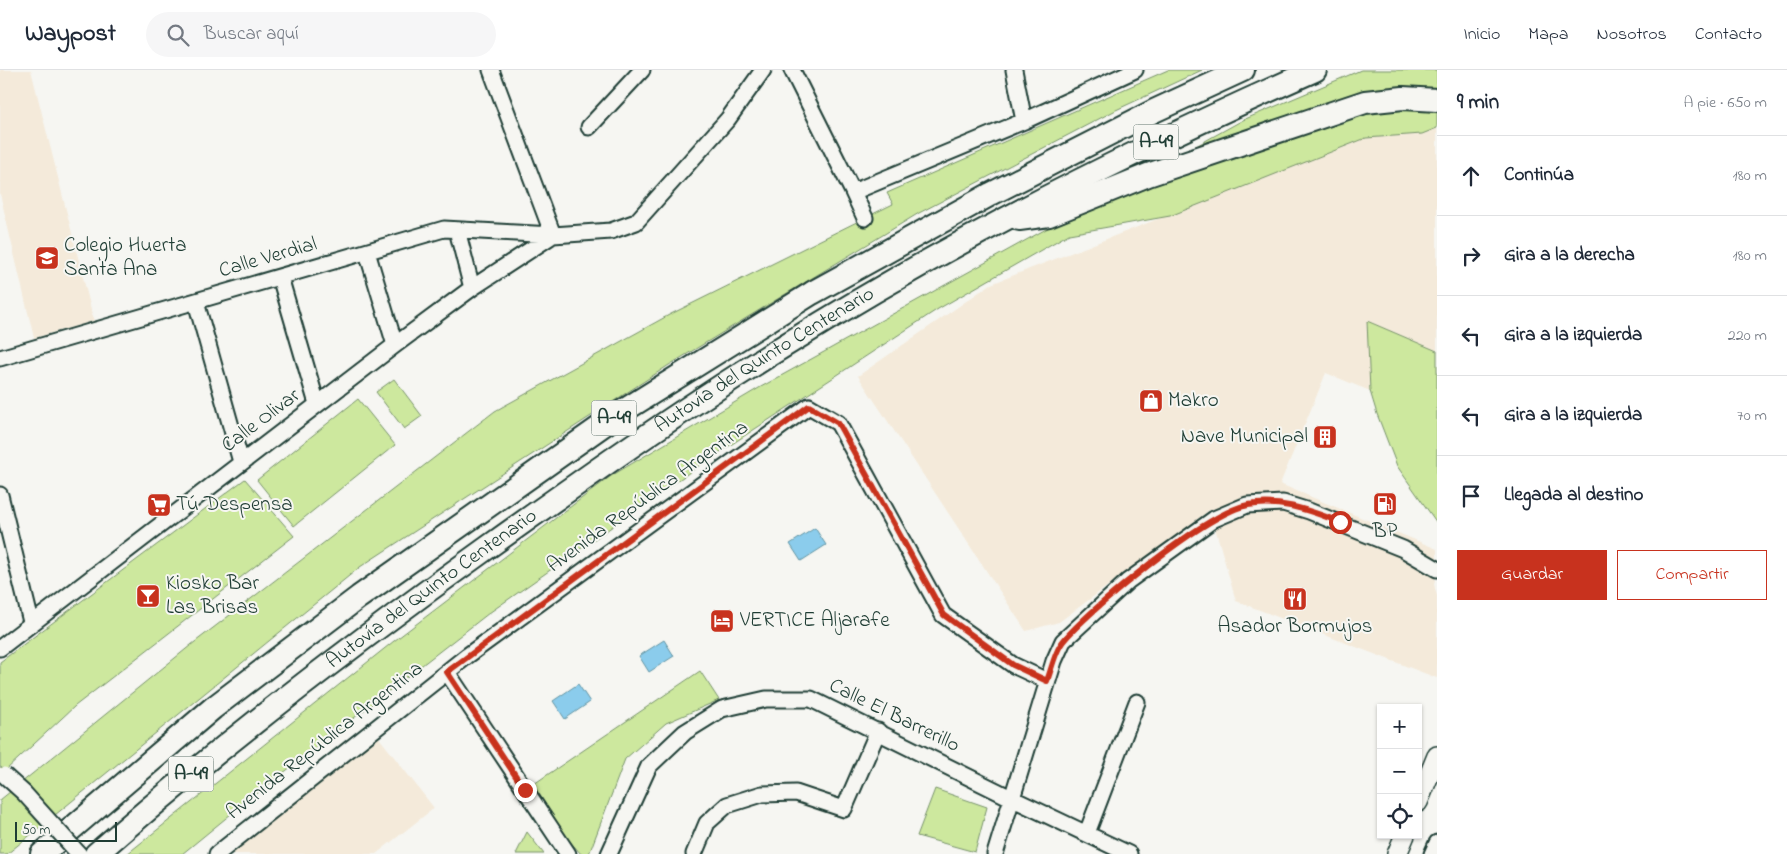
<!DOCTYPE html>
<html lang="es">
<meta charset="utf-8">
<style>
:root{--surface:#fff;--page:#f6f6f7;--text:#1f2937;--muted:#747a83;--line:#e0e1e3;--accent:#c8321e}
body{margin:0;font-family:"Indie Flower",sans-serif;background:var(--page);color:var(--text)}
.controls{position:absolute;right:15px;bottom:15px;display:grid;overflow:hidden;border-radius:0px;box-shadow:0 1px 4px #0004}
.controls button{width:45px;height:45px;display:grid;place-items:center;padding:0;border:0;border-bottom:1px solid var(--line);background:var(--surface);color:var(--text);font:25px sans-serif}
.scale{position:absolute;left:15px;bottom:12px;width:102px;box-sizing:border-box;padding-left:5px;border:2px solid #1f3d34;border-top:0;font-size:14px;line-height:18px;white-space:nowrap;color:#1f3d34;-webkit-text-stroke:4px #f6f6f2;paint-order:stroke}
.stop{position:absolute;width:15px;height:15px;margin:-11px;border:4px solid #c8321e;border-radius:50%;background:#fff}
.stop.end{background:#c8321e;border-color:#fff;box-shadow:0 1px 5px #0008}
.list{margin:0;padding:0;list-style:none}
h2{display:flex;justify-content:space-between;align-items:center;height:65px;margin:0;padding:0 20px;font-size:21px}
h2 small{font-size:16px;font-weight:400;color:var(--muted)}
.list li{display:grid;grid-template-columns:32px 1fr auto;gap:15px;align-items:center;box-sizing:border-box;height:80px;padding:0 20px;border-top:1px solid var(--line)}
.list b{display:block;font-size:19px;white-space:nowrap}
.list em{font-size:16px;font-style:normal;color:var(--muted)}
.actions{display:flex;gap:10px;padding:15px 20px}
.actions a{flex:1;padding:11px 0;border:1px solid var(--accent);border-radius:0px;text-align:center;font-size:18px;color:var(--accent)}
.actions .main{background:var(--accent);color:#fff}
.icon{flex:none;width:28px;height:28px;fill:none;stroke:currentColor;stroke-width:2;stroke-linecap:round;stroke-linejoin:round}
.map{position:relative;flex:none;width:1437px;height:784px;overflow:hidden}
header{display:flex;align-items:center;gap:30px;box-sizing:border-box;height:70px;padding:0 25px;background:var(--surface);border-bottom:1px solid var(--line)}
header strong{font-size:24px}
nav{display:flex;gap:28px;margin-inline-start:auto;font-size:18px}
.search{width:350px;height:45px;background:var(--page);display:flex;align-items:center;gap:12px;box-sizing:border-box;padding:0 18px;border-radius:28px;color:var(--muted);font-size:19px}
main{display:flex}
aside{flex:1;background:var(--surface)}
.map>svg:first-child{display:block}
</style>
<header>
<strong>Waypost</strong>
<div class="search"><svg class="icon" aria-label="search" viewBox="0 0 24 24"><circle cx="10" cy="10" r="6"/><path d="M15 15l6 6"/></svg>Buscar aquí</div>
<nav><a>Inicio</a><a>Mapa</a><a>Nosotros</a><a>Contacto</a></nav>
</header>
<main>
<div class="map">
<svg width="1437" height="784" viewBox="0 0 1437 784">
<rect width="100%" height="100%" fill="#f6f6f2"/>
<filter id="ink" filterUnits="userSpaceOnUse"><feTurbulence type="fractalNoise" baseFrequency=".02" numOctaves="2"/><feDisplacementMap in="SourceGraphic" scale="10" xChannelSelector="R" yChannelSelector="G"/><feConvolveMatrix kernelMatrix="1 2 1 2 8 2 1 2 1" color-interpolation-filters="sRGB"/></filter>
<g filter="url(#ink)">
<path fill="#f4eada" d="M0,0H31L94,251L34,268L0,124Z
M1437,58V281L1367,251L1370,321L1326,303L1280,414L1437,479V503L1434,514L1437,526V608L1236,531L1210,440L1059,552L1026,561L858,306L991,214L1366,68L1422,64Z
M373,660L434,738L376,784H217Z"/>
<path fill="#cde89e" stroke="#769269" d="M1168,0H1202L1116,40L919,143L669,295L360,497L7,784H0V730L191,575L495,341L669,245L893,134L887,123Z
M1361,0H1437V58L1422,64L1366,68L1170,146L1069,164L938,239L700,395L489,543L242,735L182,784H127L394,571L611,406L759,318L1243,50Z
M1367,251L1437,281V453L1397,396L1377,344L1370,321Z
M394,309L422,346L404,359L376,322Z
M358,329L395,375L294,456L257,410Z
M245,409L294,466L75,636L6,700L0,697V592Z
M700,601L719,630L666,653L625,689L589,784H581L525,720Z
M935,719L987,737L975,782L917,766Z
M527,762L544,784H516Z"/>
<path fill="#8bccec" stroke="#6093a2" d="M815,458L826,475L801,491L790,474Z
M664,570L674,586L649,602L639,586Z
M578,614L590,632L565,649L553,631Z"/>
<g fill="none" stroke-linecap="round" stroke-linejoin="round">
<defs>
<path id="minor" d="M491,0L553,165
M792,0L853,122L1024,51L1135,0
M1014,0L1024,51
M589,57L642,0
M853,122L865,148
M457,160L472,218
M367,182L395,275
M280,207L317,334
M196,232L241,392
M0,288L444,159L553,165L611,161L636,152L728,49L763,0
M0,425L31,552
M0,578L395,275L472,218L553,165
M447,602L568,784
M1087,763L1137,632
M217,784L467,586L809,336L838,353L943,545L1013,595L1047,611
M609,784L649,696L685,662L722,639L766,629H811L1011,728L1129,784
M694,784L707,753L727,735L762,724L796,723L844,739L878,661
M995,784L1054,591L1063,571L1128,511L1214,449L1247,435L1283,433L1309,441L1403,479L1437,499
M1432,784L1437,773"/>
<path id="major" d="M1418,732L1437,686
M1397,784L1405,765"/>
<g id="highway">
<path d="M1019,149L1049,145L1148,105L1365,32L1403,28L1437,30"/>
<path d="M42,784L213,638L359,527L623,341L812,223L991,124L1154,41L1243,0"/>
<path id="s1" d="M96,784C221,675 353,574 487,478C585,408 682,339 784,276C953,170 1133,80 1315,0"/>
</g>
</defs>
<use href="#minor" stroke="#1f3d34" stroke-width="19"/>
<use href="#major" stroke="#1f3d34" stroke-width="22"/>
<use href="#highway" stroke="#1f3d34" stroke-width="26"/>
<use href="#minor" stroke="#f6f6f2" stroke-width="15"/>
<use href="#major" stroke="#f6f6f2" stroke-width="19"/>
<use href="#highway" stroke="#f6f6f2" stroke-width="22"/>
<defs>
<path id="minor-bridge" d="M4,705L24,723L79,784"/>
</defs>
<use href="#minor-bridge" stroke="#1f3d34" stroke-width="19" stroke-linecap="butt"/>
<use href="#minor-bridge" stroke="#f6f6f2" stroke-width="15"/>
</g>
</g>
<g fill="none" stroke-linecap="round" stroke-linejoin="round" filter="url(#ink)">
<path stroke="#c8321e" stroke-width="6" d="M525,720L447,602L809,336L838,353L944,545L1013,595L1047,611C1052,598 1055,580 1065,569C1095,535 1206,443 1248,435C1281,429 1310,441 1340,452"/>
</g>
<defs>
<symbol id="school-square" viewBox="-11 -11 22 22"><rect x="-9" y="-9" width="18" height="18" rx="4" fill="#c8321e" stroke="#f6f6f2"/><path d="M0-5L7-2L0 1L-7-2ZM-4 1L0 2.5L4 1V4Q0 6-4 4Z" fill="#fff"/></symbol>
<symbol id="shop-square" viewBox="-11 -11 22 22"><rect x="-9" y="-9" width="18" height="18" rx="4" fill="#c8321e" stroke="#f6f6f2"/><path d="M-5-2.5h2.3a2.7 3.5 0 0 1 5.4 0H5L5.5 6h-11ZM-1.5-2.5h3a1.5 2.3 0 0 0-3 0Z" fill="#fff"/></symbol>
<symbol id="building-square" viewBox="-11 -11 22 22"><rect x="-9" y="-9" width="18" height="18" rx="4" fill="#c8321e" stroke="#f6f6f2"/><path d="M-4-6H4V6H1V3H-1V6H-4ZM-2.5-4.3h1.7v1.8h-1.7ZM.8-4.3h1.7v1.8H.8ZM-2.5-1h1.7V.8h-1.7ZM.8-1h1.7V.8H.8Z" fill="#fff"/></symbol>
<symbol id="fuel-square" viewBox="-11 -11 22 22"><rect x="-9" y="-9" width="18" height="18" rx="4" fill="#c8321e" stroke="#f6f6f2"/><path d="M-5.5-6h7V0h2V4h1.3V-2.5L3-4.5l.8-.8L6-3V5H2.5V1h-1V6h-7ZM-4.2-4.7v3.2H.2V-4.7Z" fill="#fff"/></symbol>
<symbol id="supermarket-square" viewBox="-11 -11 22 22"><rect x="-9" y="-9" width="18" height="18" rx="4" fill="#c8321e" stroke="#f6f6f2"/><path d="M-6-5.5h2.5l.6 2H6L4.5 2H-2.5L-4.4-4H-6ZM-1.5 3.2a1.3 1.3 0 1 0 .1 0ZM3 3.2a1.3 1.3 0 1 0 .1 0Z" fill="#fff"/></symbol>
<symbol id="bar-square" viewBox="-11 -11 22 22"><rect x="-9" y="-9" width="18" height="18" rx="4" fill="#c8321e" stroke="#f6f6f2"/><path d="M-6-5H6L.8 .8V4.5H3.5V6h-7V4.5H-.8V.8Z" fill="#fff"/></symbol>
<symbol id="restaurant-square" viewBox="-11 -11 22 22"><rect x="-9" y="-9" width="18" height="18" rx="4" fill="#c8321e" stroke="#f6f6f2"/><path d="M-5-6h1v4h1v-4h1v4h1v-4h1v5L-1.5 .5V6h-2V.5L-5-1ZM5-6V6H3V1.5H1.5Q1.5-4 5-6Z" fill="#fff"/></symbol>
<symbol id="hotel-square" viewBox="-11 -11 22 22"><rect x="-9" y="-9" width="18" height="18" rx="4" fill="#c8321e" stroke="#f6f6f2"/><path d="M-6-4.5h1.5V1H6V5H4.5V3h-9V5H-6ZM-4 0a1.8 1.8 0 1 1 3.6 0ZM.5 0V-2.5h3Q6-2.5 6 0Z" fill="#fff"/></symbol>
</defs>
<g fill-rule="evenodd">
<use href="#school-square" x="33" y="174" width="28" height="28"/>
<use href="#shop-square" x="1137" y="317" width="28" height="28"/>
<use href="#building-square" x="1311" y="353" width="28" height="28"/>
<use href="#fuel-square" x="1371" y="420" width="28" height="28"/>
<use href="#supermarket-square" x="145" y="421" width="28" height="28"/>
<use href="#bar-square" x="134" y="512" width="28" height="28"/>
<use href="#restaurant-square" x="1281" y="515" width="28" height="28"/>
<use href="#hotel-square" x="708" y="537" width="28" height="28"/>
</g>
<g text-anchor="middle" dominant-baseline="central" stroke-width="4" stroke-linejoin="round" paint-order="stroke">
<g fill="#f6f6f2" stroke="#60746d" stroke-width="1">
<rect x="1133.5" y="54.5" width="45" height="35" rx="4"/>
<rect x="591.5" y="330.5" width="45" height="35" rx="4"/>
<rect x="168.5" y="686.5" width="45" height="35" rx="4"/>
</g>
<g font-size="20" font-weight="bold" fill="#1f3d34">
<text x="1156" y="72">A-49</text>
<text x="614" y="348">A-49</text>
<text x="191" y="704">A-49</text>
</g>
<g font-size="21" fill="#1f3d34" stroke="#f6f6f2" text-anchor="start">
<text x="64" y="176">Colegio Huerta<tspan x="64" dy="24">Santa Ana</tspan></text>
<text x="1168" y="331">Makro</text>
<text x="1308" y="367" text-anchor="end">Nave Municipal</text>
<text x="176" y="435">Tú Despensa</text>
<text x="1385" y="462" text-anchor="middle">BP</text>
<text x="166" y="514">Kiosko Bar<tspan x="166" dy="24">Las Brisas</tspan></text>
<text x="740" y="551">VERTICE Aljarafe</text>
<text x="1295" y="557" text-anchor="middle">Asador Bormujos</text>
</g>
<g font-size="21" fill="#1f3d34" stroke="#f6f6f2">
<text transform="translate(268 188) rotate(-16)">Calle Verdial</text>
<text stroke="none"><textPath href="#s1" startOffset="832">Autovía del Quinto Centenario</textPath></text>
<text transform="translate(261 351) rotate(-37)">Calle Olivar</text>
<text transform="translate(648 427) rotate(-36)">Avenida República Argentina</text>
<text stroke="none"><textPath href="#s1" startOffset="428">Autovía del Quinto Centenario</textPath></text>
<text transform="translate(894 646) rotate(26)">Calle El Barrerillo</text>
<text transform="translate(325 671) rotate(-38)">Avenida República Argentina</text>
</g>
</g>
</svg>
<div class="controls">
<button>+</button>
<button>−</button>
<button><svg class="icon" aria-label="locate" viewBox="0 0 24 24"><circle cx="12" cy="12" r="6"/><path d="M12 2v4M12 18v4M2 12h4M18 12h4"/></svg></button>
</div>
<div class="scale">50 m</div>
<div class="stop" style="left:1340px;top:452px"></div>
<div class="stop end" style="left:525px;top:720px"></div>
</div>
<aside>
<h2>9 min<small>A pie · 650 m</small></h2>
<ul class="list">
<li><svg class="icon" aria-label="ahead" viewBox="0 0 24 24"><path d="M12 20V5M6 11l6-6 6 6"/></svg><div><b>Continúa</b></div><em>180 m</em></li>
<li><svg class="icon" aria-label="right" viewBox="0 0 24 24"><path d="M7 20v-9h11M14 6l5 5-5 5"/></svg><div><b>Gira a la derecha</b></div><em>180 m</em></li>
<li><svg class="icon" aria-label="left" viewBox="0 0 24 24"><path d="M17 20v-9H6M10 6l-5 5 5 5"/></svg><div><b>Gira a la izquierda</b></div><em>220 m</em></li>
<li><svg class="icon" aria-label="left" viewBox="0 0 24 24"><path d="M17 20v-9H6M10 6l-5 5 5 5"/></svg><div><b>Gira a la izquierda</b></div><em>70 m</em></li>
<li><svg class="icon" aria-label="arrive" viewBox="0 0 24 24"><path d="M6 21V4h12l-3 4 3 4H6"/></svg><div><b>Llegada al destino</b></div></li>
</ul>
<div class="actions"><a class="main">Guardar</a><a>Compartir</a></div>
</aside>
</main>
